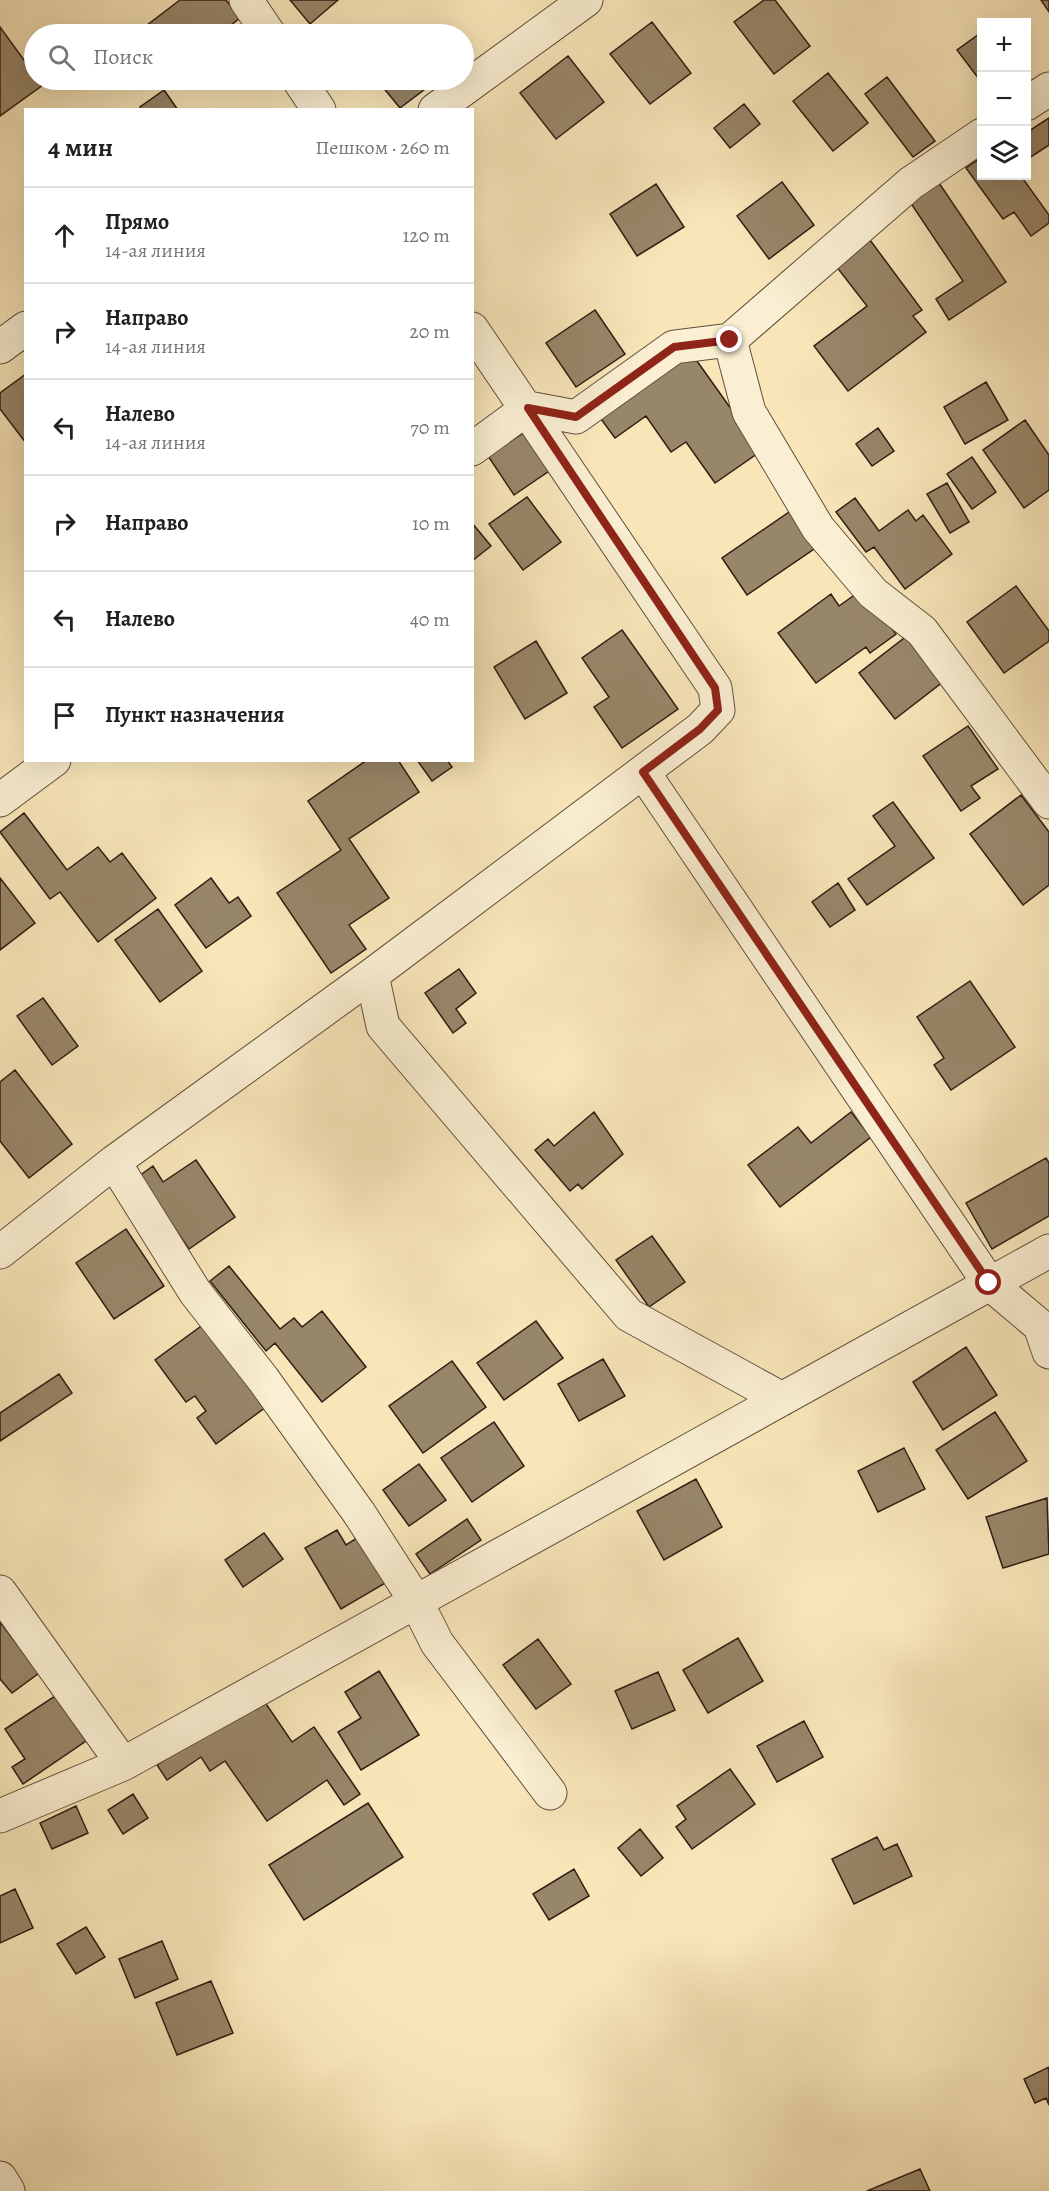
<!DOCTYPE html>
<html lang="ru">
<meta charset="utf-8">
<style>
:root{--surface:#fff;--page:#f2f2f2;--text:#202124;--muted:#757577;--line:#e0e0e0}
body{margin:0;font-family:Alegreya,serif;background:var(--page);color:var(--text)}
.controls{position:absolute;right:18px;top:18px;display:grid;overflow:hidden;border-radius:0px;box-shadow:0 6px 24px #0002}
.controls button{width:54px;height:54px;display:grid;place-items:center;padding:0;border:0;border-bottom:2px solid var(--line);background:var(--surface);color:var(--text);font:30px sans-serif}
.stop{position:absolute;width:18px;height:18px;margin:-14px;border:4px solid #8f2418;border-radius:50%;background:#fff}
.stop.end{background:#8f2418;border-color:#fff;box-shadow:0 2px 6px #0008}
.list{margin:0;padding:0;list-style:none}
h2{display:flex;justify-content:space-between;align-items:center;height:78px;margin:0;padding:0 24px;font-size:26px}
h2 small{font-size:20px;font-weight:400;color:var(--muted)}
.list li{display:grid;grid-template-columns:39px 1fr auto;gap:18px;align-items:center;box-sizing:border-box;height:96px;padding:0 24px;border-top:2px solid var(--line)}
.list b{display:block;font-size:22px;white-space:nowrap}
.list p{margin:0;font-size:20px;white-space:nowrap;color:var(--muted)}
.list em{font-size:20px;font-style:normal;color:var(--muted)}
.icon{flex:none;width:33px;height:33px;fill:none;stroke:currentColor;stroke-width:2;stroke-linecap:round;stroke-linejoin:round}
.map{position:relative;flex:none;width:1049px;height:2191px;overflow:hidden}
.search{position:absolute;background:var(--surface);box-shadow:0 6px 24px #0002;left:24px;top:24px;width:450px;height:66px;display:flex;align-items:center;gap:15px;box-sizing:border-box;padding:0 21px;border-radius:33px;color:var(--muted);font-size:22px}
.panel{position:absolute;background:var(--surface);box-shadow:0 6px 24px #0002;left:24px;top:108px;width:450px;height:654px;border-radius:0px}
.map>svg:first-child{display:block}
</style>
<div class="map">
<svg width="1049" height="2191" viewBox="0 0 1049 2191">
<rect width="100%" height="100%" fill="#f8e6b9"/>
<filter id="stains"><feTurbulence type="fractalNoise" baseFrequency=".00333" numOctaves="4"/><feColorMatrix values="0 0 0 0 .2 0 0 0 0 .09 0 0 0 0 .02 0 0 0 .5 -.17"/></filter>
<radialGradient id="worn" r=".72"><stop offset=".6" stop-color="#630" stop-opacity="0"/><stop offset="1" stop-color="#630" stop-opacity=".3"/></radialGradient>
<path fill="#988669" stroke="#301d12" stroke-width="1.5" d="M180,0H226L240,18L225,30L228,34H146L142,29Z
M290,0H338L310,24Z
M764,0H775L810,46L774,74L734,22Z
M1041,0H1049V12Z
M652,22L691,73L650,104L610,54Z
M412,25L420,34H401Z
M0,27L34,74V80H38L43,85L0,116Z
M982,32V83L957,50Z
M568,56L604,102L556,139L520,93Z
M828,73L868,123L833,151L793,101Z
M887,77L935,141L913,157L865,94Z
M377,80H437L400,108Z
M164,90L178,110H142L140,107Z
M744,104L760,124L730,148L714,128Z
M1049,118V145L1026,160V133Z
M982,157V176H1021L1049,215V223L1031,236L1014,212L1003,219L966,168Z
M782,182L814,225L769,259L737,216Z
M939,183L1006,282L949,320L936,299L963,281L910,202Z
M656,184L684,227L637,256L610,214Z
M870,240L922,310L913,316L926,332L848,391L814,346L867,306L836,266Z
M595,310L625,354L576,387L546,343Z
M692,354L761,451L715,483L686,442L671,452L646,416L615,438L601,419Z
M26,374V443L0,409V393Z
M986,382L1008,420L965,444L944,407Z
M1025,420L1049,455V490L1024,508L983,450Z
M878,428L894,451L872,466L856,444Z
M526,431L552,469L514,495L488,456Z
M972,457L996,492L972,509L947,474Z
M947,483L969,522L950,533L927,494Z
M527,497L561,542L523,570L489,524Z
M855,498L879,531L908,510L916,521L923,515L952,554L905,589L874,547L866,552L836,512Z
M792,510L817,547L747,595L722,558Z
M472,523L491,546L472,561Z
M1016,586L1049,631V641L1004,673L967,622Z
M863,589L896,634L870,653L866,647L816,683L778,633L831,594L839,606Z
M622,630L678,709L622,748L594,707L609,697L582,658Z
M908,635L944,681L895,719L859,673Z
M536,641L567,693L525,719L494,667Z
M968,726L998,769L971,786L980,798L961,811L923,756Z
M367,760H398L419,792L349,839L389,898L349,925L366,949L331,973L277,893L341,850L308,801Z
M417,760H447L452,767L432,781Z
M1021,795L1049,832V885L1023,905L970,834Z
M893,802L934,858L867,905L848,879L895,846L873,816Z
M24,813L67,870L98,847L110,862L122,853L156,898L98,942L60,892L50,899L0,832Z
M0,878L35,923L0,950Z
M211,878L229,903L238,897L251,916L206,948L175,905Z
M838,883L855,910L830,927L812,902Z
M158,909L202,971L160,1002L115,940Z
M459,969L476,993L456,1009L466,1023L453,1033L425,993Z
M970,981L1015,1047L951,1090L934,1065L944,1058L917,1017Z
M43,998L78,1046L52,1065L17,1016Z
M15,1070L72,1144L29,1178L0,1141V1082Z
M594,1112L623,1154L582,1189L578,1184L570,1191L535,1150L548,1139L554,1146Z
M851,1112L871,1137L780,1207L748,1165L798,1127L811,1143Z
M1046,1158L1049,1163V1216L992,1249L966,1203Z
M196,1160L235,1217L189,1249L139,1176L153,1166L163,1182Z
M126,1229L164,1286L114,1319L76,1263Z
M652,1236L685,1282L649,1307L616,1260Z
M229,1266L280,1329L294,1318L302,1327L322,1311L366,1367L322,1402L275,1343L266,1351L210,1281Z
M536,1321L563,1358L504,1400L477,1363Z
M204,1324L266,1407L216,1444L197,1418L206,1411L195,1396L186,1402L155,1360Z
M966,1347L997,1395L943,1430L913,1382Z
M603,1359L625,1396L579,1421L558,1384Z
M452,1361L486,1407L423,1453L389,1406Z
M59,1374L72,1393L0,1441V1413Z
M995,1412L1027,1461L968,1499L936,1450Z
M494,1422L524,1466L472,1502L441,1458Z
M904,1448L925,1489L878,1512L858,1471Z
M419,1464L446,1500L409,1526L383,1490Z
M696,1479L722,1527L664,1560L637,1511Z
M1047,1498L1049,1554L1003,1568L986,1517Z
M467,1519L481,1540L430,1574L416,1554Z
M337,1530L346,1545L360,1536L387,1582L341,1609L305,1548Z
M264,1533L283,1559L243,1587L225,1560Z
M0,1622L39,1673L12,1693L0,1679Z
M738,1638L763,1681L708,1713L683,1670Z
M538,1639L571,1684L536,1709L503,1665Z
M379,1671L419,1735L361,1770L338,1732L361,1718L345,1692Z
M658,1672L675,1710L632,1729L615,1691Z
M260,1695L292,1742L314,1727L360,1794L344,1805L327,1780L267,1821L225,1761L210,1771L201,1757L167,1780L157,1765Z
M55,1696L86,1741L23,1784L12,1767L25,1759L5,1729Z
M804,1721L823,1757L777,1782L757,1746Z
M730,1769L755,1804L692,1849L676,1827L686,1819L677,1806Z
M133,1794L148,1818L123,1834L108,1810Z
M368,1803L403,1857L304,1920L269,1865Z
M76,1806L88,1833L52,1849L40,1823Z
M640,1829L663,1858L641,1876L618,1848Z
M877,1837L884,1850L897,1844L912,1876L854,1904L832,1859Z
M574,1869L589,1896L549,1920L533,1894Z
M15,1889L33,1928L0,1943V1896Z
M86,1927L105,1957L76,1974L57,1944Z
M162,1941L178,1979L135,1998L119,1959Z
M211,1981L233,2033L177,2055L156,2003Z
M1049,2067V2105L1046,2098L1035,2103L1024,2079Z
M920,2169L930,2191H867Z"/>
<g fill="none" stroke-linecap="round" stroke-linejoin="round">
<defs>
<path id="minor" d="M246,0L269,34
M299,80L319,110
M1026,104L1049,89
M435,110L586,0
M730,340L749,412L818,528L873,593L922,631L1049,802
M0,347L26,328
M472,449L528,408L576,417L674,347L730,340L911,183L982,135
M643,772L989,1283L1040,1326L1049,1352
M0,800L54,760
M372,975L383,1026L629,1315L782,1399
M114,1162L195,1292L263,1379L359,1513L417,1603L437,1643L550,1793
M0,1252L114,1162L372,975L700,729L718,710L715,688L472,329
M0,1592L123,1764
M0,1816L123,1764L1049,1251
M0,2178L8,2191"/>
</defs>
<use href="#minor" stroke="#624f3c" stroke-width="35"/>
<use href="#minor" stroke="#faefd2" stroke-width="33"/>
</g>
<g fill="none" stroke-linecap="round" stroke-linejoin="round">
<path stroke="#8f2418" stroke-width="8" d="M730,340L674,347L576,417L528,408L715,688L718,710L700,729L643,772L989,1283"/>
</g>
<rect width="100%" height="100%" filter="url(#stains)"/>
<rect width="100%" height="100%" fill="url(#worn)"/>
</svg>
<div class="controls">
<button>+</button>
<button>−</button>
<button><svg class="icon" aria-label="layers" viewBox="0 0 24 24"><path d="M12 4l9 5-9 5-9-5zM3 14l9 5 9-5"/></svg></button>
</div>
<div class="stop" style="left:989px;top:1283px"></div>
<div class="stop end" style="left:730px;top:340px"></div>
<div class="search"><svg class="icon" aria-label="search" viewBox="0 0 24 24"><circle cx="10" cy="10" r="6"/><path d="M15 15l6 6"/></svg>Поиск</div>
<section class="panel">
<h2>4 мин<small>Пешком · 260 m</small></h2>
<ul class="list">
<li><svg class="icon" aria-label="ahead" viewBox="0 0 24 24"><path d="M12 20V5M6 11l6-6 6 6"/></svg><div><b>Прямо</b><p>14-ая линия</p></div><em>120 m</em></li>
<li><svg class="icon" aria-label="right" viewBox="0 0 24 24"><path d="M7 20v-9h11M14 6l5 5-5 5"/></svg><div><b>Направо</b><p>14-ая линия</p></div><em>20 m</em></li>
<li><svg class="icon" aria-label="left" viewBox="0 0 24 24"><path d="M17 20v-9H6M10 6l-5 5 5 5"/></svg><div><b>Налево</b><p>14-ая линия</p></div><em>70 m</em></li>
<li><svg class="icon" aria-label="right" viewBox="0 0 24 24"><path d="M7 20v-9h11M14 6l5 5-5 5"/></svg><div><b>Направо</b></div><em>10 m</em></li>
<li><svg class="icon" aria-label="left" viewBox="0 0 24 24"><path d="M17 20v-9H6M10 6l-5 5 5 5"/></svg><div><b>Налево</b></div><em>40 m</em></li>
<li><svg class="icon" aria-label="arrive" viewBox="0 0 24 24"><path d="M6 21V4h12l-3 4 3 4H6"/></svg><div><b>Пункт назначения</b></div></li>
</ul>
</section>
</div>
